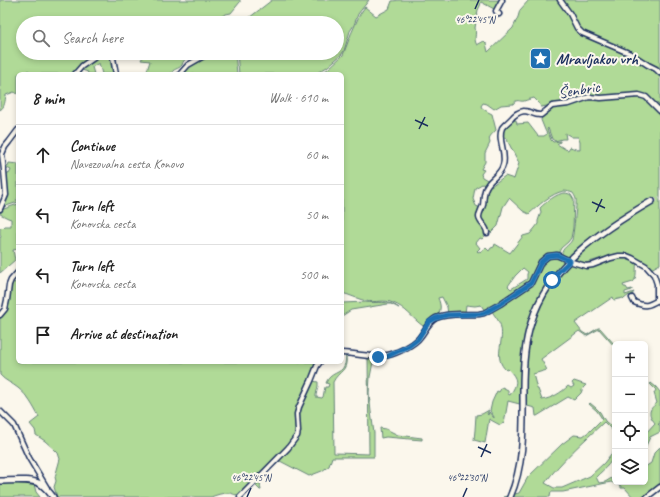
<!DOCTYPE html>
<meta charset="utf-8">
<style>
:root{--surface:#fff;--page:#f2f2f2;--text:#222;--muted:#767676;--line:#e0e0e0}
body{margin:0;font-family:Caveat,sans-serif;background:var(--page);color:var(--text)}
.controls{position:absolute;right:12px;bottom:12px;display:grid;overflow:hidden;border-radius:6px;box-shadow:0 2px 6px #0003}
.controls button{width:36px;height:36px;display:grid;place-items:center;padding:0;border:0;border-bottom:1px solid var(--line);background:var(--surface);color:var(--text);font:20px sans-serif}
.stop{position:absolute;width:12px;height:12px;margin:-9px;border:3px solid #1f6fb2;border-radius:50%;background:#fff}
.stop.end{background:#1f6fb2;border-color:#fff;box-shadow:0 1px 4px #0008}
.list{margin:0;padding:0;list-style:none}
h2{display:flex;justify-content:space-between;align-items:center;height:52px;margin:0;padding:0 16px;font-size:17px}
h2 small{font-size:13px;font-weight:400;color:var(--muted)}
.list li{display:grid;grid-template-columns:26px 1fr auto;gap:12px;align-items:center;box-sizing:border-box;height:60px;padding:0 16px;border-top:1px solid var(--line)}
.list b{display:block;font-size:15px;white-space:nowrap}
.list p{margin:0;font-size:13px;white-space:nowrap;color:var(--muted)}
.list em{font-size:13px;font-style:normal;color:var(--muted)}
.icon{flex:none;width:22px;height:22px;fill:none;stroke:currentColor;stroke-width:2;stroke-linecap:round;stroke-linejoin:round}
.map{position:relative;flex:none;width:660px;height:497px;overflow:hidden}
.search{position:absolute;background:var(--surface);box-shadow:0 2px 6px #0003;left:16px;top:16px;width:328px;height:44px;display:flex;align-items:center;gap:10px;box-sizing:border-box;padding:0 14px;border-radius:22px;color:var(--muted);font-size:15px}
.panel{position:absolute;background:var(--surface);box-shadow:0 2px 6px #0003;left:16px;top:72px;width:328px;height:292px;border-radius:6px}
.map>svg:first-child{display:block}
</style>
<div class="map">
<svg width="660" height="497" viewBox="0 0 660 497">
<rect width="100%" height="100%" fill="#fbf7ec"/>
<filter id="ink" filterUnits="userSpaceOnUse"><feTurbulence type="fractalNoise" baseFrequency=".025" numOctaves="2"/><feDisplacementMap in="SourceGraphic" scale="8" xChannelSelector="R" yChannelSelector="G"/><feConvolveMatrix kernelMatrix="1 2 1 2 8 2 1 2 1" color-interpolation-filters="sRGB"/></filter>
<g filter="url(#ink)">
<path fill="#b0da97" stroke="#66847a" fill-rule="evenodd" d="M0,0H240V2L231,13L226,14L222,16L218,20L208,23H23V53H100L74,74H31V73L28,70L25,74H18V94L14,92L6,95C5,101 5,107 0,110Z
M272,0H369L358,14L354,25L350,31L344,51L341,55L327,67L315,74H239L237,53H337V23H245V21Z
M400,0H501L496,10L481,2L480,6L478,10L475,28C477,33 473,40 477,45L484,41L486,43L488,52L513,28L518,17L520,10L529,0H558L568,12L577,30C594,38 654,60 660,76V109L644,95L639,93L598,97L541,107L539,103L534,98C530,99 527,100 524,101C519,102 517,98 513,104L501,105L494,109L487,104L483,103L481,106L482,108L488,112L492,114L496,130C491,136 488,136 490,143L485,153V162L481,169L484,170L481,174L482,177L489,181L486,185L482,184L475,188L473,199L476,206L481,208L478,216C483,224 491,231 482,239L480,238L476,243L480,248L477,251L478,252L480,251L481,252L486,248L489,251L491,248L494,247L495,244L510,253L523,236L530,234L535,228L538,224V221L541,212L540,208C545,203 557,193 565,193C566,193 570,194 571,195L574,200L573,228L571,238L568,242L561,248L558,254C539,252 536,269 532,284L485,311L481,305L475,306L466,305L465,313L448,314L447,307L442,297L438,298C441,306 441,308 438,316L433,317L424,325L423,326C413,319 405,307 393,303C385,299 375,303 366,301C358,299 350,295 342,293V74H320L328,69L343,55L351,34L360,14L365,7L376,16L389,9L392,1ZM523,268L528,272L527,274V279L511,289L508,286L515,276Z
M561,0H660V70L642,61L640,57L625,49L605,41L580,30Z
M103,53H112L115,74H102L99,63L92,67L94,74H87L88,72L82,70L80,74H76L78,70Z
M146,53H196L191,58L189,57C185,59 183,61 182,65C178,70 173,68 171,74H146L150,61L141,60L142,58L147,55Z
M211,53H235L237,74H180L183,70Z
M631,96L644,97L660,112V264L651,269L639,259L633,256L628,255H620L602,258L586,263L562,255C561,248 569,246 572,240C573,237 577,203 576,199C575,196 574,195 573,193C570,192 567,191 564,191C551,193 538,206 529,214L523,211L509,198L503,207L498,226L491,233L485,226L480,216L484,194L489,184L491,186L505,176L514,179L519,163L506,138H502C503,128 505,122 516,120L517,124L528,123L538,136H544L547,134L545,130L541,120L542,117L551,108L586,99ZM548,128L552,139L555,141L562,139H566L565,133L572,137H578L580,142V150C576,150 574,148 570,147L568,150L565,149L557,144L560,142V141L553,142L551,140L547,129Z
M9,163L18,164V198L16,200L18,202L3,207H2L7,196L5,172L9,174L11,170L5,167L4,164L8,166Z
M18,204V249L13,250L15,260L0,273V238L1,237L0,235V229L2,227L3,228L5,226H11V219L8,218L0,214L1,210Z
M626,257L637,261C635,267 638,278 633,282C630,283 626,284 623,285L624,287H626L628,290L632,289V290L625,292V295L634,292L631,296L629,295L624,299L623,298L614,300L613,297L575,323L582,332L587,335L598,328H600L615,345V347L599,329L586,336L579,331L541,359L547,370L533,374L537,389H538L542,400C552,398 561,393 568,386L571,388L574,386L572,383L574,381L586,385L583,388L581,393L574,400L568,397L537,416H536L535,408L508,401L504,424L503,423L500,425L489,419L485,443L474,440L475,430L476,415L482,414L489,410L487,414L488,415L489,412L494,418V417L490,411L492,402L497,391L499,392L502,387L508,390V394L510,395C518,383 518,379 508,369L506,370C493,358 504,343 501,328C500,321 495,317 492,311L493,310L532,285L543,263L551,258L559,259L586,268L596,262Z
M18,279V362H319L312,371L309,383L300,399L296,412L298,425L295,435L290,444L242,493C234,497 235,493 228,493C222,493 216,495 211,497H57L54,487L56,481L55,477L60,459L58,453L54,449L45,441L36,435L35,430L30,424L39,417C33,406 28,396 18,388C12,383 5,381 0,375V316L3,314L11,281L15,283Z
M365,302C377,304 388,299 399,308L391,304H388L351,310L342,316V303Z
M346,356C348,372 339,370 333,382L334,453L369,454L368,357L372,358L373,362L370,377L369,393L371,412L374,433V457H332L329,466L322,471L309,476L280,461C274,466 264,474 261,480C260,483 260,487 261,490H260L255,485L259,481V480L290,448L298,438L300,429L299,409L313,381L318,382V386L316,395V397L322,398L323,397L325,387H328L329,384L326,383C330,372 341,374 344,366C346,363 345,359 346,356Z
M651,383L656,387L660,392V424H658L659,425H660V432L650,437L645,448V434L655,423C648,414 648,410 657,403L654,393L656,390L650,384Z
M590,403L596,408L600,412L605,421L615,430V433L604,422C584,441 561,461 545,483L554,488H562L590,476L604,463L615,449C615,461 604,469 596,477L599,483L605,482L615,476V478L612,480L617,483L622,484L624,482H645V467L651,463L654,453L660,447V485L645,497H633L625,488H621V486L611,482L563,492H551L550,497H503L519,493L528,477L562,444L574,435L583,436L590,431L602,419L601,417L597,411L589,404Z
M380,428L386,429L398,435L422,438V440L386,437L381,438Z
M0,482H24L34,484L36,492L40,497H0Z"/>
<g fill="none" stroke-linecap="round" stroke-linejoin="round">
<path stroke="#cecfd0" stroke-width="5" stroke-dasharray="5 2.5" stroke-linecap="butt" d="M652,201L660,198"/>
<defs>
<path id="minor" d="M560,0L570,14L577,28L582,33L631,54L648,65L656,69L660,73
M499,14L496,11L502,0
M114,53L113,58L116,74
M75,74L82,66L101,53
M180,74L188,65L209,53
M0,209L6,195L4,171L2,154L5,147L9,142L18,130
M487,233C487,226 479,223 479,217C479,213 482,209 483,205C484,198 483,190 488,184C493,177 501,174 503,165C507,153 497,140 502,128C504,125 508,122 511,119C514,115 518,112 524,111C530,111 535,116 541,115L552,106L569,104L589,97L601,98L639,95L646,97L660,111
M632,298L634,302C645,307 648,306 658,300
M0,315L5,309L7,300L9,285L11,280L18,272
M342,353C357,353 373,359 388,355C398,353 415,344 420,337C426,330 428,322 436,318C449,312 466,315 479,314L484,313L500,304L531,283L541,262L548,256L557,255L572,262L586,266L593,265L611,258L619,256H627L632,258L646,266L654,275L657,284V299L660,302
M0,411L14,425L29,458L47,488
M240,497L288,448L297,436L298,431L297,414L299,407L311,381L317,366L320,362
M647,497L660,487"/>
<path id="major" d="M0,481C11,481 33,478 42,485C46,488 50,493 53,497
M510,497C525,463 523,425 523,389C523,367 524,345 531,323C549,264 602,230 652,201"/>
</defs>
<use href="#minor" stroke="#1b2f5e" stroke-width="7"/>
<use href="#major" stroke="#1b2f5e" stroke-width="8"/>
<use href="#minor" stroke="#fbf7ec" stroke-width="4"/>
<use href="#major" stroke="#fbf7ec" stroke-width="5"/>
</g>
</g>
<g fill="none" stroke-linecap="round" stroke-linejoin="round" filter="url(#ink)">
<path stroke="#1f6fb2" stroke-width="5" d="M378,357L388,356L409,346L418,339L429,322L436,318L447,315L480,314L484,313L500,304L531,283L541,262L548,256L557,255L570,261L559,271L552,280"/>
</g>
<path fill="none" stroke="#1b2f5e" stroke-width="1.5" d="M475,9L479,0M415,120L428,126M419,129L425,117M592,202L605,208M596,212L602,199M478,447L491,453M481,457L487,444M247,497L251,488M463,497L467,488"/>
<defs>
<symbol id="sight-square" viewBox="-11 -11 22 22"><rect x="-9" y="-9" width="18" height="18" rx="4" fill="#1f6fb2" stroke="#fbf7ec"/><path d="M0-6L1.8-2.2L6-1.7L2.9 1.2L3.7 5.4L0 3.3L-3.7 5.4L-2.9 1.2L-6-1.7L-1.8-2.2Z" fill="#fff"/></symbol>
</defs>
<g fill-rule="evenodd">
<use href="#sight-square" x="528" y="46" width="25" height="25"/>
</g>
<g text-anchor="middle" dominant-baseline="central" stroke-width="4" stroke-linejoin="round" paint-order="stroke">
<g font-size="16" font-weight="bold" fill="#1b2f5e" stroke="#fbf7ec" text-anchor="start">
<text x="556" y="59">Mravljakov vrh</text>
</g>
<g font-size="16" fill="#1b2f5e" stroke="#fbf7ec">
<text transform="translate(579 90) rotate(-9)">Šenbric</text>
</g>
</g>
<g font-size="10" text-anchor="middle" fill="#1b2f5e" stroke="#fbf7ec" stroke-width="4" stroke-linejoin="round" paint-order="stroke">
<text x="475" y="23">46°22'45"N</text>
<text x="251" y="481">46°22'45"N</text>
<text x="467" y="481">46°22'30"N</text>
</g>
</svg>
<div class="controls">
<button>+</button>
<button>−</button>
<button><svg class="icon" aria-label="locate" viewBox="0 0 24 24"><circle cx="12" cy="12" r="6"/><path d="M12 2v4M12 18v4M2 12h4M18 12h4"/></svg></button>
<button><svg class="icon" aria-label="layers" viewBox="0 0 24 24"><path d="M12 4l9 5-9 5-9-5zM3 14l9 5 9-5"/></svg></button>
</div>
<div class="stop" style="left:552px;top:280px"></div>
<div class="stop end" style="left:378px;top:357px"></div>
<div class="search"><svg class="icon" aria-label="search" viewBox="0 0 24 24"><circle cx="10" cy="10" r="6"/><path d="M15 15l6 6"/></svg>Search here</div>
<section class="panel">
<h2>8 min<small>Walk · 610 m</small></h2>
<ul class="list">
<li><svg class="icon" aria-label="ahead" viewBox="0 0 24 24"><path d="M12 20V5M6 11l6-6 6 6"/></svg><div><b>Continue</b><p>Navezovalna cesta Konovo</p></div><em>60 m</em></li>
<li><svg class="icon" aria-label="left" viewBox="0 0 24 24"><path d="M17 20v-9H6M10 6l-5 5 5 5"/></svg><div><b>Turn left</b><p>Konovska cesta</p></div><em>50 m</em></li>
<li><svg class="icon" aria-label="left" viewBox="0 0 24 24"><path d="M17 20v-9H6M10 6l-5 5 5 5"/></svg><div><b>Turn left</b><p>Konovska cesta</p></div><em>500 m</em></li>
<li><svg class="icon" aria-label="arrive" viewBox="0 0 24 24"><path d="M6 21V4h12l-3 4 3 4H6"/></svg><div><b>Arrive at destination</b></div></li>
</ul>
</section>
</div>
